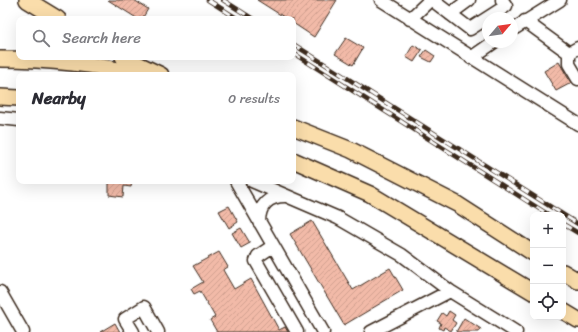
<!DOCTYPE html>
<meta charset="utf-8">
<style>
:root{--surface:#fff;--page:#f7f7f7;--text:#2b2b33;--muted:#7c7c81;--line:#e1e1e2}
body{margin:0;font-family:Sriracha,sans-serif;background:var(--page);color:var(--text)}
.controls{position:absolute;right:12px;bottom:12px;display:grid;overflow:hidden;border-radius:8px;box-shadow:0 4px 16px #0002}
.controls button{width:36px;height:36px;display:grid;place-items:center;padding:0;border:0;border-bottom:1px solid var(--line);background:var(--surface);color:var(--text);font:20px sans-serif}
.compass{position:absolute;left:482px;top:12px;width:36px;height:36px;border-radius:50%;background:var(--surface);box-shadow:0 4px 16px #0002;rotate:61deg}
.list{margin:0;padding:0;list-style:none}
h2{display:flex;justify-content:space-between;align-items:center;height:52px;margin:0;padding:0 16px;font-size:17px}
h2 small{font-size:13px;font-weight:400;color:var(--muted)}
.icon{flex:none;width:22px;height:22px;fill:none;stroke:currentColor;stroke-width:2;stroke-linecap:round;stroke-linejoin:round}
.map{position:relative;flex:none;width:578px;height:332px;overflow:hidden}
.search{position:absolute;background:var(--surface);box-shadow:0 4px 16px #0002;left:16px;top:16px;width:280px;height:44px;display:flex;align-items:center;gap:10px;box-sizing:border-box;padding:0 14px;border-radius:8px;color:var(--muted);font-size:15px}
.panel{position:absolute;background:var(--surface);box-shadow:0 4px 16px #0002;left:16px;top:72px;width:280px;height:112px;border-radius:8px}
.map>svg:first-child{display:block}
</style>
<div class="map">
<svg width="578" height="332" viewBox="0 0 578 332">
<defs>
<pattern id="building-hatch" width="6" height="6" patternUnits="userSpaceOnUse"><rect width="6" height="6" fill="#f2baa8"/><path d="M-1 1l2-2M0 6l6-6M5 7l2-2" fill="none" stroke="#d0a090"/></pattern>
</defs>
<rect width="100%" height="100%" fill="#fff"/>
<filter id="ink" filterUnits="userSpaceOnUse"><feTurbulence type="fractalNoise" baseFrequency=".025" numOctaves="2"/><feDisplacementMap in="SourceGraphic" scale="8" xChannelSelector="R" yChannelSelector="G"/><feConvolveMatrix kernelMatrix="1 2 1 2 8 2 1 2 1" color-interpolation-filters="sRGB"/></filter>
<g filter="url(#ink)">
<path fill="url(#building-hatch)" stroke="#3b2a1e" d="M108,0H134L148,9L142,19H138Z
M257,0H337L314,37L293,23V19H287Z
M346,38L363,48L353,65L335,54Z
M413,45L422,50L414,62L406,57Z
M426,50L435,56L431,62L421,57Z
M559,62L571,83L556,91L544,71Z
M109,181H132L131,187L124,186L123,197L109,195Z
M229,206L238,222L229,228L219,211Z
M312,221L353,290L390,268L403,290L344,325L290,234Z
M241,228L250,243L241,248L232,233Z
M219,252L228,267L223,270L234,289L251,279L279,330L285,327L288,332H217L210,320L215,317L200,291L194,294L191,289L203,282L193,266Z
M449,311L455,315L452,320L456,323L451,331L444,327L443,330L439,328L441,323L437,321L442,313L446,316Z
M464,318L481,329L479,332H456Z
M115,323L120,332H100Z"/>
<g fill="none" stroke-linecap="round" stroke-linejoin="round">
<defs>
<path id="minor" d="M381,0L578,124
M432,0L470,29L506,6L502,0
M450,14L469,0
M410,19L430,0
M525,21L569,53L578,48
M512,30L560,0
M569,53V64L578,79
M471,58L494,42
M0,118L19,120
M236,181L323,332
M252,181L338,218L402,255L450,291L516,332
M259,222C259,205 269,196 285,196
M273,246L258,256L256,261L297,332
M0,292L23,332
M133,332L125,319L144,307L158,332
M371,332L450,291"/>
<path id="major" d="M27,0L58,19
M123,57L161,75
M0,59C48,59 95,64 142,75
M0,97L19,98
M293,127L351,150L457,204L533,253
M293,160L370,194L533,292
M563,272L578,281
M563,311L578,320"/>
</defs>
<use href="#minor" stroke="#3b2a1e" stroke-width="15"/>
<use href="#major" stroke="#3b2a1e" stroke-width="18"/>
<use href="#minor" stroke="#fff" stroke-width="12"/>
<use href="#major" stroke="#faddab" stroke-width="15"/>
<defs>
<path id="rail" d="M208,0L238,19
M223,0L253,19
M293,44L578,224
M293,53L549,215
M563,224L578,233"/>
</defs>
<use href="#rail" stroke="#3b2a1e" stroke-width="4.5"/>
<use href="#rail" stroke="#fff" stroke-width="3" stroke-dasharray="9" stroke-linecap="butt"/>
</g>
</g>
</svg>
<div class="controls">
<button>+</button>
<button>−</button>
<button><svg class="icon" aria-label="locate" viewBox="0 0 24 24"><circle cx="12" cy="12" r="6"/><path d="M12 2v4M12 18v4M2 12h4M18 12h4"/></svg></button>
</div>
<svg class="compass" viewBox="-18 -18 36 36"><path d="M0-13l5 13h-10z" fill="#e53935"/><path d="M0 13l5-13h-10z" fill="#7c7c81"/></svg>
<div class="search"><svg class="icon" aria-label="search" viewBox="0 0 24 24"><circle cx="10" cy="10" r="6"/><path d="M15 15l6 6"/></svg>Search here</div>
<section class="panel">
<h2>Nearby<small>0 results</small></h2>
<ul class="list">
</ul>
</section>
</div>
